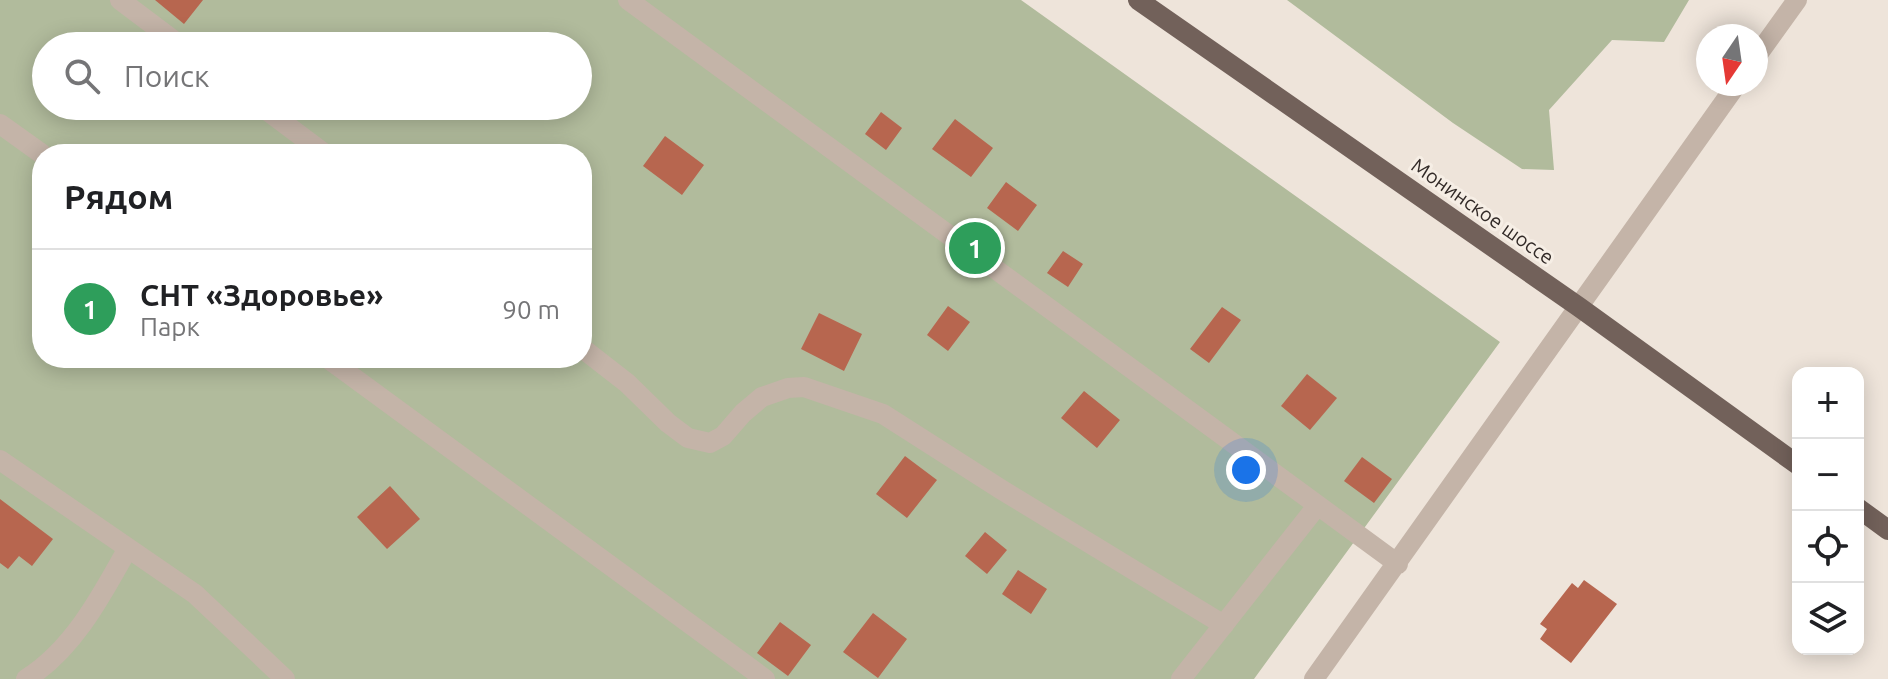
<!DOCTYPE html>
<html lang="ru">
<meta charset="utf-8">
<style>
:root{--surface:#fff;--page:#f6f6f6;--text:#202124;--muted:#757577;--line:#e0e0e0;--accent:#224c4e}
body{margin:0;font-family:Ubuntu,sans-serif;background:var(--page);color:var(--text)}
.controls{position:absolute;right:24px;bottom:24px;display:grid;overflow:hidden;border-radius:16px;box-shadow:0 4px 20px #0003}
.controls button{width:72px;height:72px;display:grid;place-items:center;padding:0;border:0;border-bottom:2px solid var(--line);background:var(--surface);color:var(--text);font:40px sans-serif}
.compass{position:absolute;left:1696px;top:24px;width:72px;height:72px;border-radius:50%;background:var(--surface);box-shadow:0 4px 20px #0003;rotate:193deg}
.you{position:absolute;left:1246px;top:470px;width:28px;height:28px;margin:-20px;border:6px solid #fff;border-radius:50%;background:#1a73e8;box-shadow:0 0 0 12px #1a73e833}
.badge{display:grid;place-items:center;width:52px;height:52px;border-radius:50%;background:var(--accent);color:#fff;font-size:26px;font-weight:700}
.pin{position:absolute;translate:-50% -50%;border:4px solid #fff;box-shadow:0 2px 8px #0006}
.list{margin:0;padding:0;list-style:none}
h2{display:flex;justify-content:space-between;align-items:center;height:104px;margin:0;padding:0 32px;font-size:34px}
h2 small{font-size:26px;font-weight:400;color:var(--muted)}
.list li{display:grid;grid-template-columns:52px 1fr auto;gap:24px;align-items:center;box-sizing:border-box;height:120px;padding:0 32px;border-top:2px solid var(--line)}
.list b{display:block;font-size:30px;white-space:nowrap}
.list p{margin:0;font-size:26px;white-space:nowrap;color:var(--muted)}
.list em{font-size:26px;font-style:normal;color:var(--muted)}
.icon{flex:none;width:44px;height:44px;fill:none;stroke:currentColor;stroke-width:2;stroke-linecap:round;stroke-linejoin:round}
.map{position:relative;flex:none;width:1888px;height:679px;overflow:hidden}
.search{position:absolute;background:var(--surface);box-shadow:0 4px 20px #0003;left:32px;top:32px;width:560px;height:88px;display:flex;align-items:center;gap:20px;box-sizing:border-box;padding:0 28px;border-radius:44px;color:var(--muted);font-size:30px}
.panel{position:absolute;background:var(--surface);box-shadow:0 4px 20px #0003;left:32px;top:144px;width:560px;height:224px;border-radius:32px}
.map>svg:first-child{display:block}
</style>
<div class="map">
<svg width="1888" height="679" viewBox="0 0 1888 679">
<rect width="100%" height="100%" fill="#eee4da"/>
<path fill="#b1bb9c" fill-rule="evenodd" d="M0,0H1021L1500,342L1254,679H0ZM46,46H578V106H46ZM42,154H582V358H42Z
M1287,0H1689L1664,42L1612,40L1549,110L1554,170L1522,169L1453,123Z"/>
<path fill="#b7664f" d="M155,0H203L184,24Z
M881,112L902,128L886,150L865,134Z
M955,119L993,148L971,177L932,149Z
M665,136L704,165L682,195L643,166Z
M1006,182L1037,205L1018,231L987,208Z
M1063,251L1083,264L1068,287L1047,273Z
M948,306L970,322L948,351L927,335Z
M1222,307L1241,320L1209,363L1190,349Z
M819,313L862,334L844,371L801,349Z
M1307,374L1337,398L1310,430L1281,406Z
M1084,391L1120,420L1097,448L1061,418Z
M905,456L937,480L907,518L876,494Z
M1362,457L1392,479L1374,503L1344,481Z
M390,486L420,519L387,549L357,517Z
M0,499L53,539L32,566L19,556L8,569L0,563Z
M985,532L1007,550L987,574L965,556Z
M1018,570L1047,589L1031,614L1002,594Z
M1584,580L1617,604L1571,663L1540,639L1547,629L1540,624L1572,583L1578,588Z
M873,613L907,639L878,678L843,652Z
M780,622L811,645L788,676L757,653Z"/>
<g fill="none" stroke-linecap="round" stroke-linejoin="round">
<path stroke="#c4b4a8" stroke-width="20" d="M120,0L181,46
M628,0L1398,564
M1756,57L1797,0
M261,106L325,154
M0,124L42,154
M582,348L627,383L668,423L688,438L710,443L723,436L743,413L762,397L788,388L804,387L883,414L1002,490L1224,625
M327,358L765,679
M0,460L195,594L285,679
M26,679C73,650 102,595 128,548
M1181,679L1317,506
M1314,679L1737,84"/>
<path stroke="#72615a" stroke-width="20" d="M1138,0L1579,307L1798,465
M1858,508L1888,530"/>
</g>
<g text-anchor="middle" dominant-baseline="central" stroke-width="6" stroke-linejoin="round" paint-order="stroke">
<g font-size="20" fill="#322a27" stroke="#f6eee5">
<text transform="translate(1483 211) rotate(35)">Монинское шоссе</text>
</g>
</g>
</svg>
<div class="controls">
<button>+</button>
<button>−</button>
<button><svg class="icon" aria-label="locate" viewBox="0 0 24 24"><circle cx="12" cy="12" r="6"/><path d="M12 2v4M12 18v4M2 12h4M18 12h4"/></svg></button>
<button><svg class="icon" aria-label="layers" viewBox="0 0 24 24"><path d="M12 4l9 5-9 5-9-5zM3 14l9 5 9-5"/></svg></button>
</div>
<svg class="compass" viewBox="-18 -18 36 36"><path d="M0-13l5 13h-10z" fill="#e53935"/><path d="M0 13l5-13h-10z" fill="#757577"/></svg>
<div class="you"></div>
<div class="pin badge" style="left:975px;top:248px;background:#2e9e5b">1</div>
<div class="search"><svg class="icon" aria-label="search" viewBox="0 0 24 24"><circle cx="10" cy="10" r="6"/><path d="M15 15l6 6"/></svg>Поиск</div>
<section class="panel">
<h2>Рядом<small></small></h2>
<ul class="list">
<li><span class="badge" style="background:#2e9e5b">1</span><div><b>СНТ «Здоровье»</b><p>Парк</p></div><em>90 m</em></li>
</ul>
</section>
</div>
